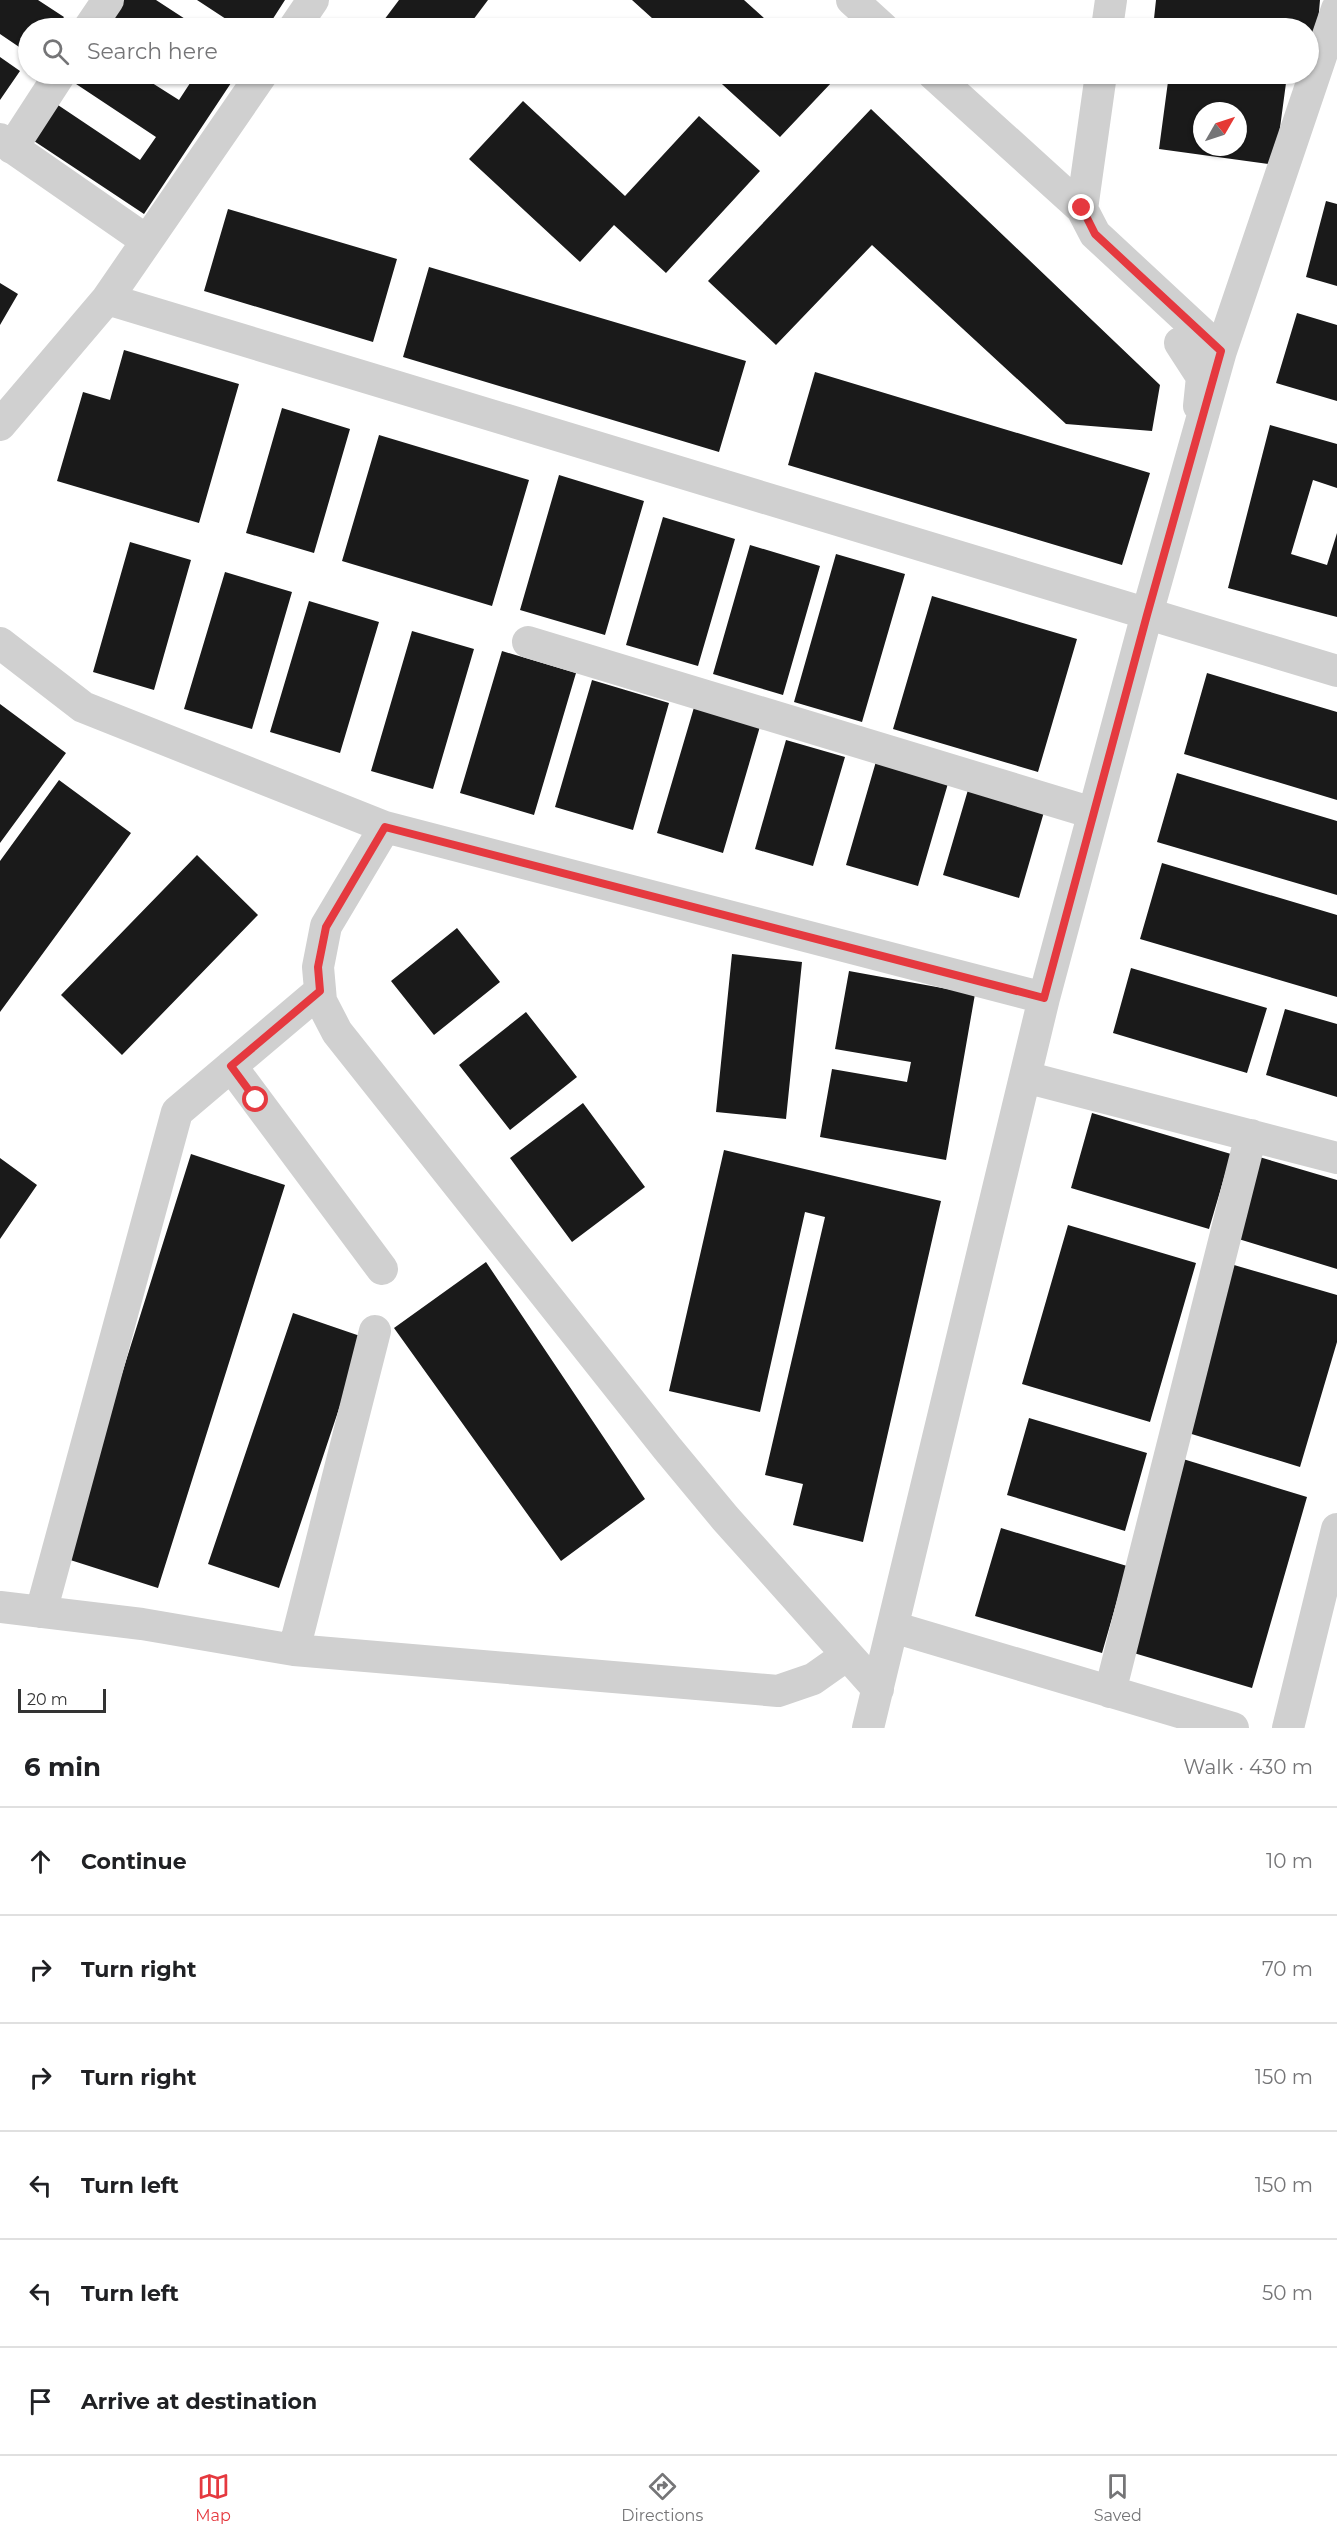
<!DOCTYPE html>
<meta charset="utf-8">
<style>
:root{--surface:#fff;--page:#f2f2f2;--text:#202124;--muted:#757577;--line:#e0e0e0;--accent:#e5393f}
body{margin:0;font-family:Montserrat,sans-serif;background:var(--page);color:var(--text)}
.compass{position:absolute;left:1193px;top:102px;width:54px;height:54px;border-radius:50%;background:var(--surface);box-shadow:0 2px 4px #0004;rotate:51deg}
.scale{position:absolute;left:18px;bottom:15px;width:88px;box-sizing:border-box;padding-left:6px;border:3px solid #333;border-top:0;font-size:16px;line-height:21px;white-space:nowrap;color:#333;-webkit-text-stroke:4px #fff;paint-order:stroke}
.stop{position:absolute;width:18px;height:18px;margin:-14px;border:4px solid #e5393f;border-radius:50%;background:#fff}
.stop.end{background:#e5393f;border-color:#fff;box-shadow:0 2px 6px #0008}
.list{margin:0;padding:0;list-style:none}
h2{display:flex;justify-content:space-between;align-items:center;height:78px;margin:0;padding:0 24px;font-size:26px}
h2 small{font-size:20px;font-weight:400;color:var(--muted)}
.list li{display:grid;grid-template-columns:39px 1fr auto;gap:18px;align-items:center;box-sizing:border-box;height:108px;padding:0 24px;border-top:2px solid var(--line)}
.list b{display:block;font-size:22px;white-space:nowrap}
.list em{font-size:20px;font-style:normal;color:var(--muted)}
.icon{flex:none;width:33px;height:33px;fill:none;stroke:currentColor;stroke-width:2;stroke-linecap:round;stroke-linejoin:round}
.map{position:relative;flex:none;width:1337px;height:1728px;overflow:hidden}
.search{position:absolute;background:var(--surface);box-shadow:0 2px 4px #0004;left:18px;right:18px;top:18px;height:66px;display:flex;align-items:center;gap:15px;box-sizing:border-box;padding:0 21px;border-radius:33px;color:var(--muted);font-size:22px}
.sheet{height:726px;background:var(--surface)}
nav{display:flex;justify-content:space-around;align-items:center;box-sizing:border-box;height:84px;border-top:2px solid var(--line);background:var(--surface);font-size:16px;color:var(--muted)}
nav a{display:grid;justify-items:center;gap:3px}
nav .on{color:var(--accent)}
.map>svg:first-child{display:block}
</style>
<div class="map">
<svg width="1337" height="1728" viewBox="0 0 1337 1728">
<rect width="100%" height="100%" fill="#fff"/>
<path fill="#1a1a1a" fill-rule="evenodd" d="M0,0H38L64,17L56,28H28V53L0,34Z
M119,0H156L199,28H122L107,18Z
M197,0H285L267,28H224L229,21Z
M399,0H488L467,28H378Z
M632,0H744L775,28H663Z
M1156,0H1320L1316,46L1308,45V28H1153Z
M0,57L20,71L0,100Z
M70,74H138L179,100L194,77L189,74H237L144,214L28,137L52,101L140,160L156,137L67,78Z
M711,74H823L832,82L780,137Z
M1169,74H1222L1286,83L1275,165L1159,149ZM1202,111H1238V147H1202Z
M523,101L625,196L699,116L760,171L666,273L614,225L580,262L469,159Z
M871,109L1160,385L1152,431L1066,424L872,245L776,345L708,281Z
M1326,201L1337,204V286L1306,277Z
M228,209L397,259L373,342L204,291Z
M429,267L746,361L719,452L403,357Z
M0,283L18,294L0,325Z
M1297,313L1337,325V401L1276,383Z
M124,350L239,384L199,523L57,481L83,392L110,400Z
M815,372L1150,473L1122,565L788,465Z
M282,408L350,429L314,553L246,533Z
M1270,425L1337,444V488L1313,480L1291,554L1327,565L1337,533V617L1228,588Z
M379,435L529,480L492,606L342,561Z
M559,475L644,501L605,635L520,610Z
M663,517L735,539L698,666L626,645Z
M130,542L191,560L154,690L93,672Z
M750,545L820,566L783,695L713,674Z
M836,554L905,574L862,722L794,702Z
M225,572L292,592L252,729L184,709Z
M932,596L1077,639L1038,772L893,729Z
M309,601L379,622L340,753L270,732Z
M412,631L474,649L433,789L371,771Z
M502,651L576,673L534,815L460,793Z
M1207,673L1337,712V800L1184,754Z
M592,680L669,703L633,830L555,807Z
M0,704L66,753L0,843Z
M695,704L761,723L723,853L657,833Z
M786,740L845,757L813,866L755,849Z
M877,758L949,780L918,886L846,865Z
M1177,773L1337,821V895L1157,842Z
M59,780L131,833L0,1012V861Z
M970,783L1046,805L1019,898L943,875Z
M197,855L258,915L122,1055L61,995Z
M1162,863L1337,915V997L1140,939Z
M457,928L500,982L434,1035L391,981Z
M732,954L802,962L786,1119L716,1112Z
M1131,968L1267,1008L1247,1073L1113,1033Z
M849,971L975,994L946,1160L820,1137L832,1069L907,1082L911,1062L835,1049Z
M1285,1009L1337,1024V1097L1266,1075Z
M526,1012L577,1077L510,1130L459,1065Z
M583,1103L645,1187L572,1242L510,1158Z
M1092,1113L1231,1154L1209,1229L1071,1188Z
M724,1150L941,1201L863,1542L793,1525L803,1484L765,1475L825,1217L805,1212L760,1412L669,1391Z
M191,1154L285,1185L158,1588L64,1558Z
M1256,1156L1337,1180V1269L1232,1237Z
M0,1158L37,1185L0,1239Z
M1068,1225L1196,1263L1150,1422L1022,1384Z
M486,1262L645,1499L561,1561L394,1328Z
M1234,1265L1337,1295V1342L1300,1467L1185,1432Z
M293,1313L363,1337L279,1588L208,1564Z
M1029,1418L1147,1453L1125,1531L1007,1495Z
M1183,1459L1307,1497L1252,1688L1127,1651Z
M1001,1528L1127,1566L1102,1653L975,1616Z"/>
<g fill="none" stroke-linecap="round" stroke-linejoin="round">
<path stroke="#d0d0d0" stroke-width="32" d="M852,0L883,28
M89,28L108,0
M294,28L313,0
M1107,28L1111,0
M933,74L1082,209
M0,139L147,241
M12,148L60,74
M107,299L262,74
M1180,343L1202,377L1199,406
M1221,351L1337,9
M0,425L107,299L1337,671
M528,642L1093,813
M0,643L83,707L385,827L1044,998
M385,827L326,926L318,967L321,1001L337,1032L667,1448L725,1518L878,1689
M231,1066L382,1269
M1025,1077L1337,1158
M0,1607L142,1624L294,1650L778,1691L813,1679L847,1655
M41,1612L177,1112L320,991
M893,1627L1233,1728
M294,1650L375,1331
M1110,1692L1251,1135
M868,1728L1044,998L1147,614L1221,351L1095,234L1082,209L1101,74
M1288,1728L1337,1529"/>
</g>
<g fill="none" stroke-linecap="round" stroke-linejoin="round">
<path stroke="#e5393f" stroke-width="8" d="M256,1100L231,1066L320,991L318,967L326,927L385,827L1044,998L1147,615L1221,351L1095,234L1082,208"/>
</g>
</svg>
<svg class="compass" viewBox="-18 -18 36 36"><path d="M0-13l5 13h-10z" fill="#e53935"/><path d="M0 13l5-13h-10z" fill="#757577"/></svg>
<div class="scale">20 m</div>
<div class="stop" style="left:256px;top:1100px"></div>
<div class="stop end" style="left:1082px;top:208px"></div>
<div class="search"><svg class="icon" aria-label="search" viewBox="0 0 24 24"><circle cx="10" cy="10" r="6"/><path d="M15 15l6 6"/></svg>Search here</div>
</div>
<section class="sheet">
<h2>6 min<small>Walk · 430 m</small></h2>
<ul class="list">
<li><svg class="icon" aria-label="ahead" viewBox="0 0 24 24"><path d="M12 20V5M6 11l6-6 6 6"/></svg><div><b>Continue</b></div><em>10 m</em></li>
<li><svg class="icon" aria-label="right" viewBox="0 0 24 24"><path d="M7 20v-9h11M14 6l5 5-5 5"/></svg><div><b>Turn right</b></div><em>70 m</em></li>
<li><svg class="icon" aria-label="right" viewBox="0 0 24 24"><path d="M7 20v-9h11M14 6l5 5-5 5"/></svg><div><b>Turn right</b></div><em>150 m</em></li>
<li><svg class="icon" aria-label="left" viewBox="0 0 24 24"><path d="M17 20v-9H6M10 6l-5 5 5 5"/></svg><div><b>Turn left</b></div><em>150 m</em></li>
<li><svg class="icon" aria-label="left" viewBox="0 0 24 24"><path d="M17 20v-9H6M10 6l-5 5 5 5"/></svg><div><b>Turn left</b></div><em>50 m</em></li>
<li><svg class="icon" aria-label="arrive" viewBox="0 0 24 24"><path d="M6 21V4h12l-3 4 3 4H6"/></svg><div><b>Arrive at destination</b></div></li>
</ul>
</section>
<nav>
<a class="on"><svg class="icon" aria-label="map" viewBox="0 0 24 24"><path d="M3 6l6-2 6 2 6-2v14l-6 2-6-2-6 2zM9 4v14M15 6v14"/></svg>Map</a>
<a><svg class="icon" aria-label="directions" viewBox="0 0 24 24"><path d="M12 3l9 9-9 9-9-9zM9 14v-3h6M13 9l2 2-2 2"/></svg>Directions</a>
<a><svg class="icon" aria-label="saved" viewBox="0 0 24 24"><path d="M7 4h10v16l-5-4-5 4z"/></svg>Saved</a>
</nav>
